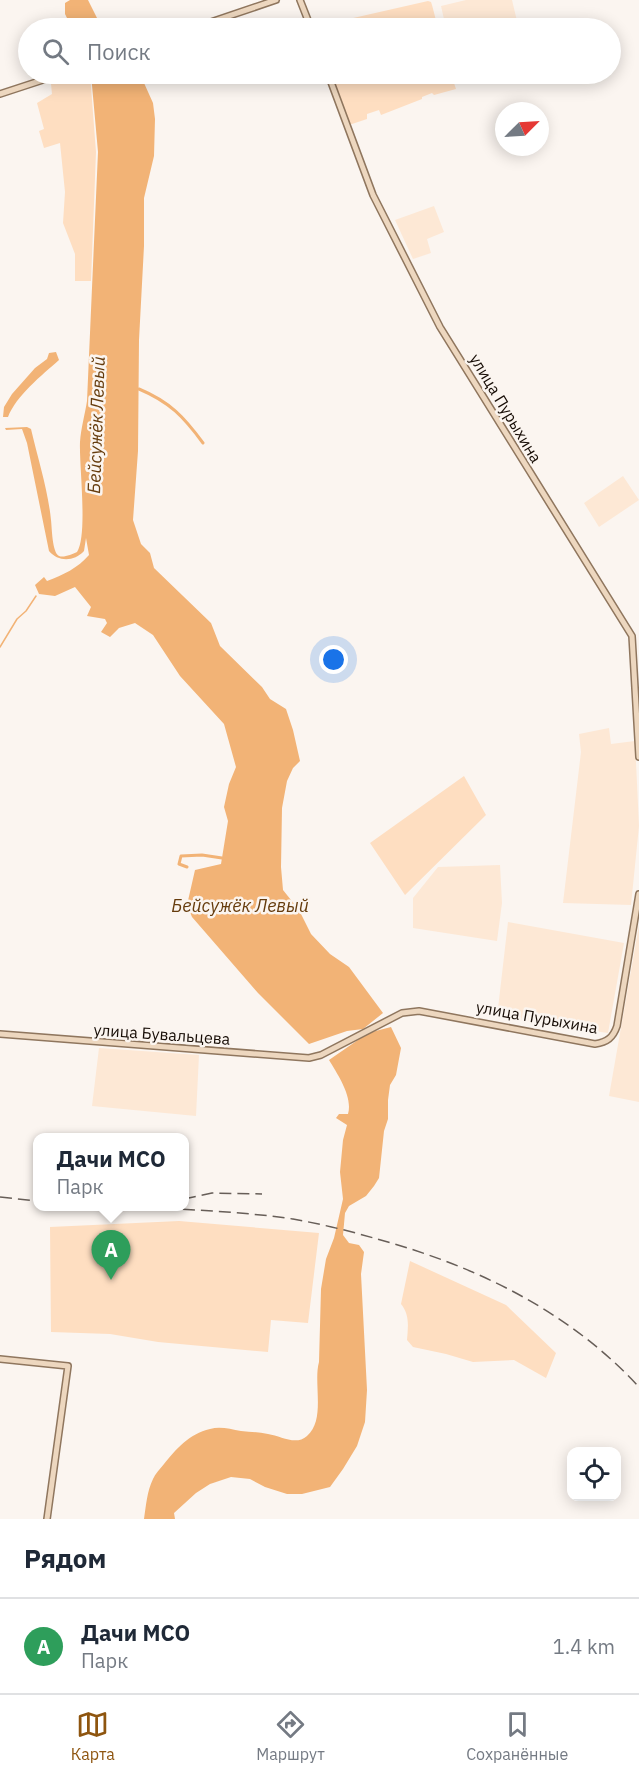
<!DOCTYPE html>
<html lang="ru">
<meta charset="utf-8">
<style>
:root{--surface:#fff;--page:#f2f2f3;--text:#1f2937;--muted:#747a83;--line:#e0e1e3;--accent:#8e550f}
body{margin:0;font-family:"IBM Plex Sans",sans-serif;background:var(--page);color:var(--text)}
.controls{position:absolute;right:18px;bottom:18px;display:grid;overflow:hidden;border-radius:12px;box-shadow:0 3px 15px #0003}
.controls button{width:54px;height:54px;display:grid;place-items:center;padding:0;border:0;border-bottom:2px solid var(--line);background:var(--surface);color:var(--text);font:30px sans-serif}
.compass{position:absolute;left:495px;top:102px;width:54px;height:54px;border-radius:50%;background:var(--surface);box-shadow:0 3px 15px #0003;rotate:66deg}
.you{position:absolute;left:334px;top:660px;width:21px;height:21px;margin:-15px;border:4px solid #fff;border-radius:50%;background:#1a73e8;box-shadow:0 0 0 9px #1a73e833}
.badge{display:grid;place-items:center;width:39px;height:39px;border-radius:50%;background:var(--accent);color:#fff;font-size:20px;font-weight:700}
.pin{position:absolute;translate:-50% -50px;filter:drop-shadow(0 2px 3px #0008)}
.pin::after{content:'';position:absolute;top:32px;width:21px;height:18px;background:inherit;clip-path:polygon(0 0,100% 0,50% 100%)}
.popup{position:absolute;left:33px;top:1133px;width:156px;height:78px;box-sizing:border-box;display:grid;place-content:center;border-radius:12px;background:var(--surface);filter:drop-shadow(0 2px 4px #0005);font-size:20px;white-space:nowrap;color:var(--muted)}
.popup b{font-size:22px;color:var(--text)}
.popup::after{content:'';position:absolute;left:50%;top:100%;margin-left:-12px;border:12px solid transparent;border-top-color:var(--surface)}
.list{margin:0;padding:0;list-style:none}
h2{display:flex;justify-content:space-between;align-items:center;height:78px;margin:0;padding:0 24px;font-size:26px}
h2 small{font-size:20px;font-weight:400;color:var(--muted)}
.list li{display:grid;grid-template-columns:39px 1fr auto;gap:18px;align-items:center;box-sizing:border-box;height:96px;padding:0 24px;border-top:2px solid var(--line)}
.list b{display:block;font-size:22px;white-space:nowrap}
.list p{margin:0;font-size:20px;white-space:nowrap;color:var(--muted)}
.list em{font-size:20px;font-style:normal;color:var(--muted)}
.icon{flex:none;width:33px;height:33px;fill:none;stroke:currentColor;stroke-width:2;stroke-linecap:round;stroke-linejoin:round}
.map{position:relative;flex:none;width:639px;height:1519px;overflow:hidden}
.search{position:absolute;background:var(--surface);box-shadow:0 3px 15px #0003;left:18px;right:18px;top:18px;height:66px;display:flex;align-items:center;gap:15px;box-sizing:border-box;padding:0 21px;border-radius:33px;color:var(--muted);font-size:22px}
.sheet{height:174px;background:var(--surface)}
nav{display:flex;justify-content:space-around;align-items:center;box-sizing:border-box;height:84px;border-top:2px solid var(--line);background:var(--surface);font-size:16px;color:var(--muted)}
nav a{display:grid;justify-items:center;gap:3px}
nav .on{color:var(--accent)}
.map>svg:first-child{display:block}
</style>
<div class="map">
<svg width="639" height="1519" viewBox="0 0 639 1519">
<rect width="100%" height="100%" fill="#fbf5f0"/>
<path fill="#fde8d5" d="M466,0H512L517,21L491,28H446L441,6Z
M434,206L444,232L427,239L431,253L413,259L395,220Z
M623,476L639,500L599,527L584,503Z
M609,728L611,744L635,741L639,826L631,905L563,903L581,752L579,734Z
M500,865L502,903L497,941L413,928V898L438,867Z
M508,922L624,943L608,1033L497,1017Z
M639,925V1102L609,1096Z
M99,1048L199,1055L196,1116L92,1106Z"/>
<path fill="#fedec1" d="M428,1L431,2L432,5L438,28H315L318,26Z
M83,74H90L96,152L91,281H75V254L63,223L65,192L60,143L44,148L39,131L44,129L37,103L52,94L51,84Z
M330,74H451L456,89L434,95L432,93L422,97V99L381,115L379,110L367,114V119L349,125Z
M464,776L486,815L405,895L370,843Z
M179,1221L319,1233L308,1323L271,1320L268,1352L158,1342L110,1334L51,1332L50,1227Z
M410,1261L506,1305L556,1353L546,1378L514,1360L473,1362L446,1354L413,1347L407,1340C408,1327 410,1315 401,1304Z"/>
<path fill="#f2b376" d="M70,0H88L102,28H72L65,14V3Z
M91,74H140L153,103L155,119L154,156L144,198V246L139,340L138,451L133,520L141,544L150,553L154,568L211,623L220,646L262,687L270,699L286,709L293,730L300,761L293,768L287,781L282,808L281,867L283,890L299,910L311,934L330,954L349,967L383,1013L363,1029L347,1031L309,1044L258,993L192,917L187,905L195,870L221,864L228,821L224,807L229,784L236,767L224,724L180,676L153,635L135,623L119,628L110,637L101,632L107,623L105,619L87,616L91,607L75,587L55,596L39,594L35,585L44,577L47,581C63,575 78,568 89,555L86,538L84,551C74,562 58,562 49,551L27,443L22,429L6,430L5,428L27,427L31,429C38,459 48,490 51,520C52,528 52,552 59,556C64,558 72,554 77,552C88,535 79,466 80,442C81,428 85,414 87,401L98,152Z
M56,352L59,360C42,375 16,396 8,417H3L4,407L12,394L35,368L47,359L49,353Z
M391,1027L401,1048L396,1075L390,1085L388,1100V1119L384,1131L379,1178L374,1186L366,1196L349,1206L345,1213L343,1235L349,1243L359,1245L364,1252L361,1274L367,1390L365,1422L357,1446L343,1469L330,1487L302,1494H287L265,1487L250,1479L231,1477L210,1484L196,1493L174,1513L175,1519H144C146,1506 147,1491 153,1479C155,1474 160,1469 164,1464C176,1449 189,1434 210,1429C220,1426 230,1429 241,1431C250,1432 259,1432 268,1434C281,1436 296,1446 307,1436C326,1420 313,1383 319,1362L321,1289L326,1259L334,1238L343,1199L340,1172L343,1140L347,1125L336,1118L339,1114H348C353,1097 338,1075 329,1060L368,1033Z"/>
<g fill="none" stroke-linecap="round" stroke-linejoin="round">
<path stroke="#f2b376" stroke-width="1.5" d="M0,647L17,619L26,611L36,596"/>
<path stroke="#f2b376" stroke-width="3" d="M139,389C170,402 184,417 203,443
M187,867L179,864L181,856L202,855L222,858"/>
<defs>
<path id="secondary" d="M300,0L311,28
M193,28L276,0
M328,74L373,195L440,327L632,636L639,757
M0,94L61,74
M0,1034L309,1058L321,1055L402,1013L419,1011L595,1044C607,1042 613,1038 617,1026L639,894
M0,1359L68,1366L47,1519"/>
</defs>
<use href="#secondary" stroke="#8f765e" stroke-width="8"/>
<use href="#secondary" stroke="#edd7bf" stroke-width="5"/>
<path stroke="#675e58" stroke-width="1.5" stroke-dasharray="12 6" stroke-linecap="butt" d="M0,1197L38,1201
M184,1199L212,1193L262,1194
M129,1206C184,1210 239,1211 293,1219C321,1224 350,1231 377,1239C476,1266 569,1311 639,1387"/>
</g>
<g text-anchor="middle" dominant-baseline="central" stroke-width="5" stroke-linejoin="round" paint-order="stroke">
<g font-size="16" fill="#160c05" stroke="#fbf5f0">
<text transform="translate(506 408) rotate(59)">улица Пурыхина</text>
<text transform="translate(537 1017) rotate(10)">улица Пурыхина</text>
<text transform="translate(162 1034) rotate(4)">улица Бувальцева</text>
</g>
<g font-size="18" font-style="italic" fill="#663c0d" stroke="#fbf5f0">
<text transform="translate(96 425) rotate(-88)">Бейсужёк Левый</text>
<text x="240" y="905">Бейсужёк Левый</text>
</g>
</g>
</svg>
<div class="controls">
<button><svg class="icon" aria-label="locate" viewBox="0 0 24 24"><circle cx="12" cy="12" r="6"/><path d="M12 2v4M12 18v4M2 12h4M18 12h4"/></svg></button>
</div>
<svg class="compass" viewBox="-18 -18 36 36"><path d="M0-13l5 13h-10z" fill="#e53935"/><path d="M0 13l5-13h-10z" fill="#747a83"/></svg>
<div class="you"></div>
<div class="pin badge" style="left:111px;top:1280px;background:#2e9e5b">A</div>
<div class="popup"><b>Дачи МСО</b>Парк</div>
<div class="search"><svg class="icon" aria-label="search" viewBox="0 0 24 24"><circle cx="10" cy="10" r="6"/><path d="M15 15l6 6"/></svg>Поиск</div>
</div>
<section class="sheet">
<h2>Рядом<small></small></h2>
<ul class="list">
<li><span class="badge" style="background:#2e9e5b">A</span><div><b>Дачи МСО</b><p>Парк</p></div><em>1.4 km</em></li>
</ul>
</section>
<nav>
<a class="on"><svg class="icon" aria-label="map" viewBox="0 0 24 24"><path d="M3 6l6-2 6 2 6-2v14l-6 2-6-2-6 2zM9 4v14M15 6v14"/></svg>Карта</a>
<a><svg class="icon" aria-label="directions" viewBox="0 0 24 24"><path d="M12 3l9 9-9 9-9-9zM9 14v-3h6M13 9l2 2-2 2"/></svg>Маршрут</a>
<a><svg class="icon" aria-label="saved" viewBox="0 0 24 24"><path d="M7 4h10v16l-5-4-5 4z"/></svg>Сохранённые</a>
</nav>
